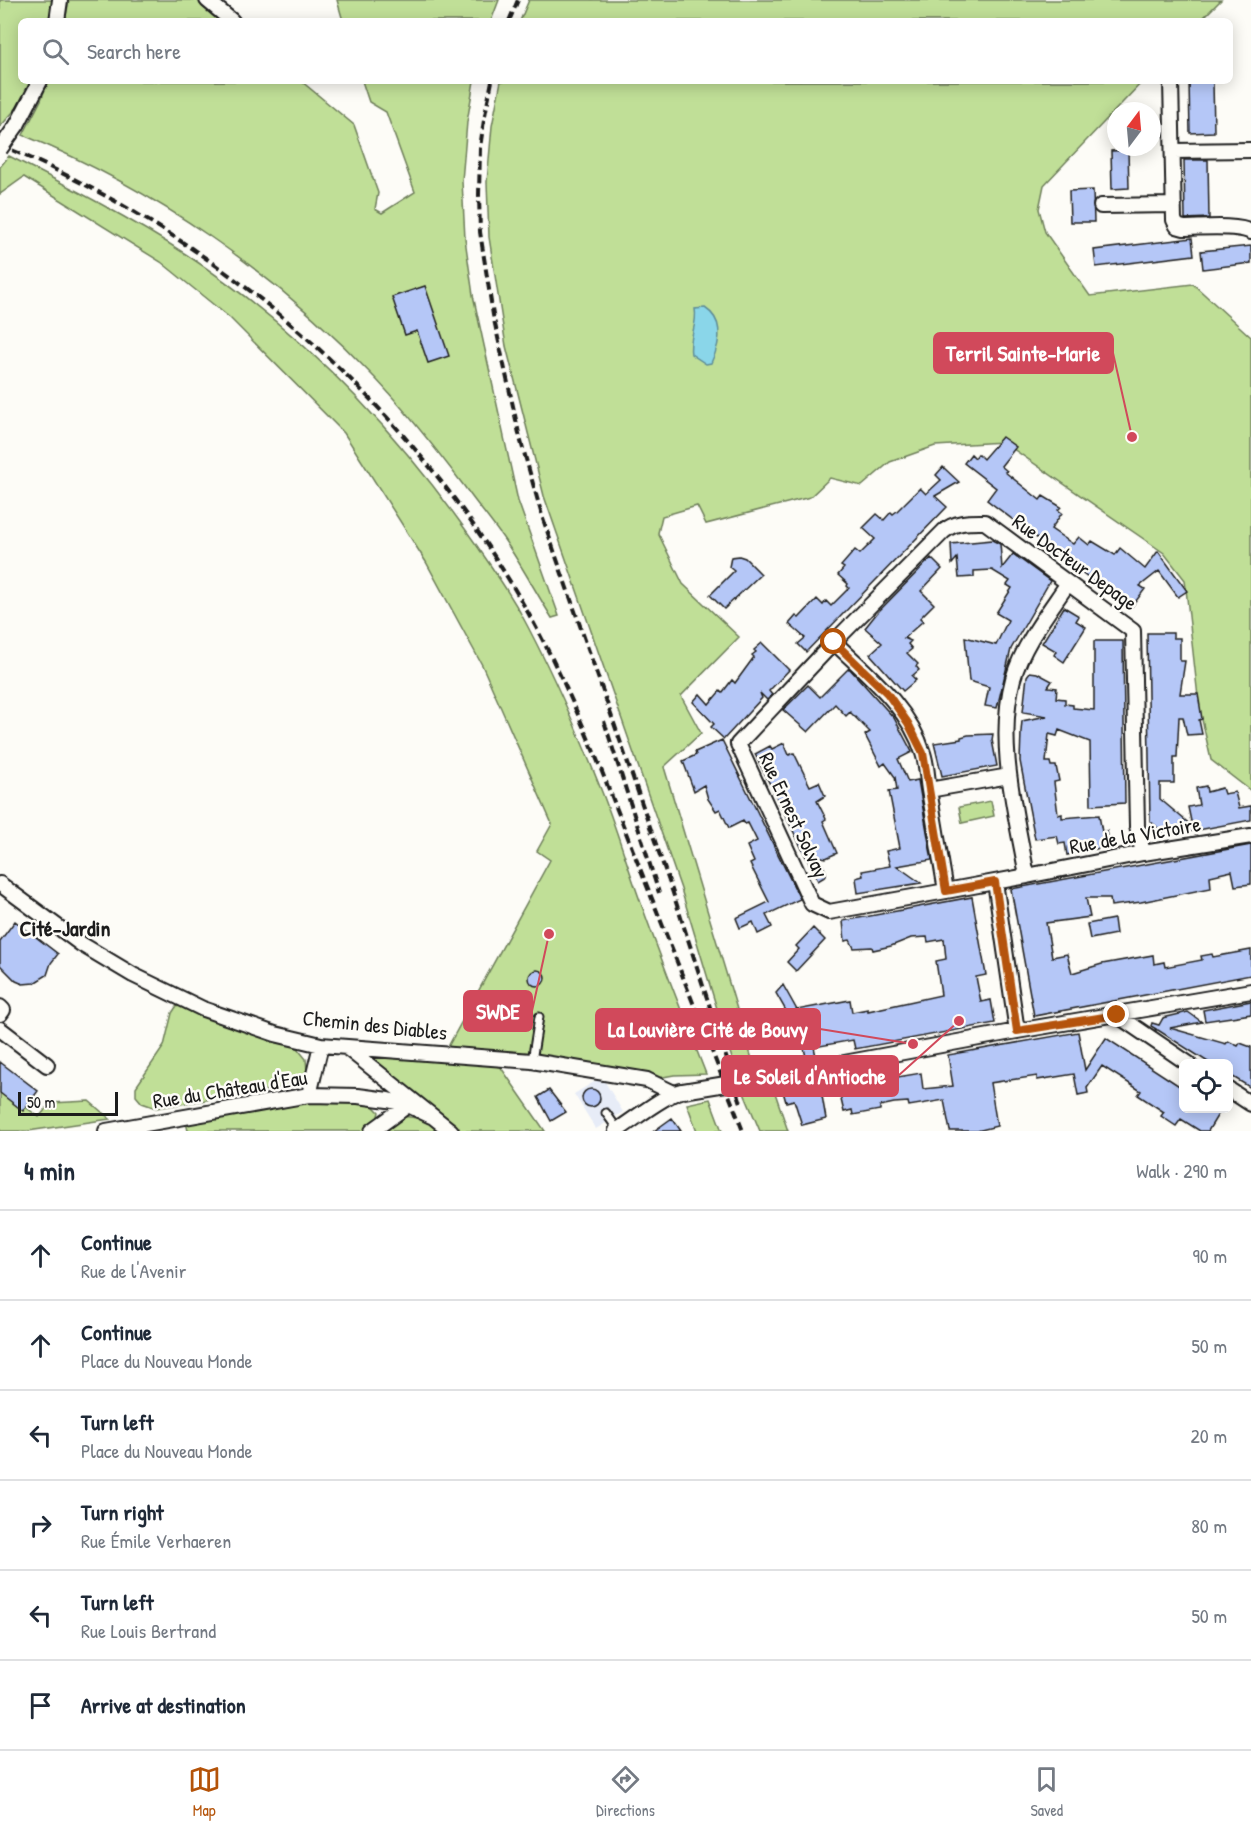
<!DOCTYPE html>
<meta charset="utf-8">
<style>
:root{--surface:#fff;--page:#f6f6f7;--text:#1f2937;--muted:#747a83;--line:#e0e1e3;--accent:#b45309}
body{margin:0;font-family:"Patrick Hand",sans-serif;background:var(--page);color:var(--text)}
.controls{position:absolute;right:18px;bottom:18px;display:grid;overflow:hidden;border-radius:9px;box-shadow:0 3px 15px #0003}
.controls button{width:54px;height:54px;display:grid;place-items:center;padding:0;border:0;border-bottom:2px solid var(--line);background:var(--surface);color:var(--text);font:30px sans-serif}
.compass{position:absolute;left:1107px;top:102px;width:54px;height:54px;border-radius:50%;background:var(--surface);box-shadow:0 3px 15px #0003;rotate:16deg}
.scale{position:absolute;left:18px;bottom:15px;width:100px;box-sizing:border-box;padding-left:6px;border:3px solid #1c1c1c;border-top:0;font-size:16px;line-height:21px;white-space:nowrap;color:#1c1c1c;-webkit-text-stroke:4px #fdfcf7;paint-order:stroke}
.stop{position:absolute;width:18px;height:18px;margin:-14px;border:4px solid #b45309;border-radius:50%;background:#fff}
.stop.end{background:#b45309;border-color:#fff;box-shadow:0 2px 6px #0008}
.list{margin:0;padding:0;list-style:none}
h2{display:flex;justify-content:space-between;align-items:center;height:78px;margin:0;padding:0 24px;font-size:26px}
h2 small{font-size:20px;font-weight:400;color:var(--muted)}
.list li{display:grid;grid-template-columns:39px 1fr auto;gap:18px;align-items:center;box-sizing:border-box;height:90px;padding:0 24px;border-top:2px solid var(--line)}
.list b{display:block;font-size:22px;white-space:nowrap}
.list p{margin:0;font-size:20px;white-space:nowrap;color:var(--muted)}
.list em{font-size:20px;font-style:normal;color:var(--muted)}
.icon{flex:none;width:33px;height:33px;fill:none;stroke:currentColor;stroke-width:2;stroke-linecap:round;stroke-linejoin:round}
.map{position:relative;flex:none;width:1251px;height:1131px;overflow:hidden}
.search{position:absolute;background:var(--surface);box-shadow:0 3px 15px #0003;left:18px;right:18px;top:18px;height:66px;display:flex;align-items:center;gap:15px;box-sizing:border-box;padding:0 21px;border-radius:9px;color:var(--muted);font-size:22px}
.sheet{height:618px;background:var(--surface)}
nav{display:flex;justify-content:space-around;align-items:center;box-sizing:border-box;height:84px;border-top:2px solid var(--line);background:var(--surface);font-size:16px;color:var(--muted)}
nav a{display:grid;justify-items:center;gap:3px}
nav .on{color:var(--accent)}
.map>svg:first-child{display:block}
</style>
<div class="map">
<svg width="1251" height="1131" viewBox="0 0 1251 1131">
<rect width="100%" height="100%" fill="#fdfcf7"/>
<filter id="ink" filterUnits="userSpaceOnUse"><feTurbulence type="fractalNoise" baseFrequency=".0167" numOctaves="2"/><feDisplacementMap in="SourceGraphic" scale="12" xChannelSelector="R" yChannelSelector="G"/><feConvolveMatrix kernelMatrix="1 2 1 2 8 2 1 2 1" color-interpolation-filters="sRGB"/></filter>
<g filter="url(#ink)">
<path fill="#e7ecf7" d="M602,1077L623,1112L596,1129L574,1094Z"/>
<path fill="#c0df97" stroke="#6e7e5a" stroke-width="1.5" d="M0,0H60L57,21H21V81H40L0,127Z
M69,0H203L228,21H65Z
M337,0H499L491,21H343Z
M529,0H1221L1200,21H520Z
M48,81H301L354,125L378,193L375,209L382,213L415,192L386,112L369,102L362,81H474L467,122L462,181L465,239L473,295L518,501L559,616L552,618C537,594 523,568 507,544C494,524 478,506 464,486C436,449 407,412 375,378C277,274 155,189 23,135L41,100Z
M501,81H1143L1044,185L1039,209L1045,232L1090,296L1193,284L1251,337V791L1211,760L1199,706L1185,580L1164,553L1003,442L935,446L890,462L862,486L830,478L810,497L706,524L697,506L662,516L658,533L683,584L739,637L681,696L701,733L664,767L755,1069L736,1072L681,889L544,496L506,346L489,237L487,182L492,126Z
M9,156C70,187 130,218 187,255C294,326 385,418 460,522C481,551 502,581 520,612C550,667 579,734 602,792C617,830 628,868 642,906C662,962 684,1018 706,1074L674,1075L647,1080L495,1059L545,1131H378C385,1127 392,1121 400,1118C413,1113 431,1124 443,1129L346,1047L444,1054L550,860L537,851L552,824L482,665L426,562L344,433L230,318L161,262L24,177L0,194V167Z
M991,801L994,816L962,823L959,807Z
M189,1003L288,1037L306,1059L307,1072L299,1085L156,1108L142,1103L136,1096V1087L164,1046L172,1013L176,1007Z
M773,1087L788,1131H760L744,1093Z
M0,1088L39,1117L51,1103L89,1101L110,1119L28,1131H0Z
M309,1095L368,1101L379,1112L377,1120L369,1131H188L185,1117Z
M710,1099L722,1131H697L687,1104Z"/>
<path fill="#8ad6e9" stroke="#5e8c97" stroke-width="1.5" d="M705,308C725,321 720,344 711,363L706,364L691,354C688,338 698,325 695,309Z"/>
<path fill="#b5c7f7" stroke="#1c1c1c" stroke-width="1.5" d="M1189,81H1213L1214,132L1190,133Z
M1128,150L1129,188L1112,189L1111,151Z
M1184,160H1208L1209,218L1185,219Z
M1093,190L1094,222H1070L1069,191Z
M1192,238L1194,255L1096,267L1094,250Z
M1251,246V263L1203,269L1201,251Z
M425,286L449,356L428,363L417,331L405,335L392,297Z
M1002,437L1016,447L1001,466L1007,471L1005,472L1040,500L1043,496L1061,507L1058,510L1062,513L1051,529L1073,544L1079,537L1089,545L1092,541L1115,555L1120,548L1145,569L1158,551L1187,591L1178,597L1159,571L1140,586L1145,589L1130,609L987,500L996,488L964,463L971,454L975,458L978,454L983,459Z
M943,467L959,482L935,496L947,507L806,652L798,644L805,638L789,624L796,616L799,618L817,599L823,605L826,601L831,606L849,588L847,586L848,584L838,575L844,568L841,566L855,550L860,554L875,539L863,528L877,514L884,520L891,512L893,514L897,511L920,488L926,494L941,480L936,475Z
M992,540L1000,544L1002,568L1013,554L1050,581L1011,649L997,708L985,706L989,687L969,681L965,637L996,645L1008,620L996,613L1012,588L1007,585L1010,581L992,570L974,571V577L959,578L957,558L952,564L951,544Z
M739,556L745,558L761,574L724,609L710,595L734,571L729,567L731,557Z
M931,558L942,569L921,591L934,604L920,618L923,621L904,638L911,641L908,644L912,649L907,653L918,664L916,666L919,670L912,676L916,680L903,691L870,654L882,643L865,628L877,613Z
M1064,607L1079,616L1076,621L1086,627L1064,662L1054,655L1056,651L1042,643Z
M1147,633H1173V638H1180V661H1185L1180,694H1198L1202,719L1199,720L1202,734L1187,735L1183,717H1179L1177,757H1174V783H1160V799L1192,826L1188,807L1199,805L1196,788L1206,786L1207,792L1222,788L1224,794L1235,792L1239,808L1251,806V820L1172,835L1169,832L1166,835L1150,821Z
M1094,641H1123L1125,803L1091,805L1090,742L1059,730L1057,736L1049,734L1046,762H1050L1051,766H1056L1059,781L1054,782L1058,815L1062,814V818L1099,815L1102,832L1107,831L1110,846L1067,855L1065,843L1059,844L1057,836L1035,839L1020,761L1021,732L1022,721L1047,716L1023,712L1027,676L1030,672L1037,673L1052,681L1048,687L1057,688L1056,698L1065,699V704L1073,705V708L1094,710Z
M762,643L789,670L769,691L772,695L767,700L760,693L762,698L724,739L711,727L714,724L693,702L700,694L709,704L720,691L722,693L732,680L735,683L754,657L752,655L756,652L754,650Z
M849,668L894,718L912,752L898,759L908,782L918,780L932,860L897,866L921,883L858,893L856,878L863,876L862,871L890,866L886,851L900,848L889,791L897,790L895,777L885,763L881,766L865,735L870,732L850,712L846,716L835,704L808,732L783,710L808,685L820,697Z
M993,734L992,740L997,766L942,776L934,743L961,739V737L968,735Z
M722,740L800,899L766,915L772,927L758,934L753,922L740,928L736,918L769,902L750,864L754,862L747,846L757,841L748,823L745,824L743,821L729,828L720,809L716,811L708,799L704,785L694,791L683,761L696,755L695,752Z
M784,743L789,755L794,753L810,786L819,782L825,796L817,801L826,819L823,821L837,853L826,858L818,856L826,872V876L818,881L755,754L770,746L772,749Z
M1251,845V884L1235,886L1232,871L1210,876L1211,888L1141,902L1111,906L1110,898H1086L1090,917L1046,923L1052,957L1067,954L1072,973L1102,964L1153,955L1154,964L1164,962L1165,967L1202,960L1201,956L1212,954L1213,957L1251,950V975L1034,1016L1011,889Z
M972,897L986,975L976,977L981,1002L991,1000L995,1023L855,1049L853,1040L814,1047L816,1056L806,1057L802,1039L776,993L783,985L797,1010L850,1000L852,1012L868,1009V1011L941,995L936,961L946,959L944,939L928,942L927,937L911,938L891,946L873,950L872,947L854,948L850,940L845,941L843,921Z
M1114,919L1116,934L1090,939L1087,924Z
M15,921L58,954L51,963L47,975L34,983L23,984L16,981L0,965V941Z
M813,928L825,940L796,971L787,962L799,949L796,946Z
M529 978a8 8 0 1 1 16 0a8 8 0 1 1-16 0Z
M1251,1001V1014L1205,1021L1203,1010Z
M1188,1012L1202,1022L1170,1028L1226,1044L1228,1041L1238,1046L1240,1043L1251,1047V1088L1228,1074V1064H1211L1158,1030H1155L1156,1029L1151,1026L1152,1023L1159,1025L1163,1018Z
M1078,1032L1085,1070L1106,1038L1184,1089V1108H1222L1208,1131H1200L1181,1119L1176,1126L1161,1116L1164,1112L1138,1095L1141,1091L1102,1066L1087,1088L1088,1093L1078,1095L1074,1074L1037,1080V1076L990,1083L997,1126L977,1131H950L944,1100L909,1106L908,1102L894,1103L880,1106V1110L853,1115L852,1110L844,1112L838,1087L921,1073L923,1089L953,1086L948,1055Z
M0,1062L38,1091L23,1111L0,1093Z
M811,1081L813,1092L821,1090L826,1119L802,1125L794,1100L786,1102L782,1088Z
M582 1098a9 9 0 1 1 18 0a9 9 0 1 1-18 0Z
M549,1090L566,1112L551,1121L538,1097Z
M672,1118L681,1131H654Z"/>
<g fill="none" stroke-linecap="round" stroke-linejoin="round">
<defs>
<path id="service" d="M532,1061L539,1017
M606,1113L618,1130"/>
<path id="minor" d="M207,0L232,21
M57,21L60,0
M1171,81L1174,220L1177,226L1184,228C1201,228 1237,224 1251,232
M17,125L40,81
M1173,151L1251,150
M1101,206L1174,205
M834,642C867,674 909,707 923,753C927,765 927,778 929,790
M1009,776L929,790L946,891L1027,876C1016,813 996,743 1013,679C1023,644 1048,613 1068,583
M1027,876L1143,853L1251,836
M995,882L1017,1031
M0,884L81,944L133,975L203,1009L275,1034L321,1045L532,1061L647,1080L674,1093
M946,891L829,912L812,904L738,744L834,642L944,531C956,521 970,522 985,522L1133,631L1137,826L1143,853
M0,1007L3,1010L0,1014
M1117,1015L1189,1064
M0,1029L47,1065
M346,1047L451,1131
M763,1078L1017,1031L1251,991
M1228,1089L1251,1104
M309,1095L321,1045
M106,1131L309,1095L358,1096L388,1100L408,1105L431,1116
M372,1131L408,1105
M616,1131C632,1121 664,1095 681,1091"/>
</defs>
<use href="#service" stroke="#1c1c1c" stroke-width="11"/>
<use href="#minor" stroke="#1c1c1c" stroke-width="18"/>
<use href="#service" stroke="#fdfcf7" stroke-width="7"/>
<use href="#minor" stroke="#fdfcf7" stroke-width="14"/>
<path stroke="#1c1c1c" stroke-width="4" stroke-dasharray="9 4.5" stroke-linecap="butt" d="M509,21L518,0
M492,81L484,120L480,148L479,195L480,232L493,315L520,438L543,519L672,890L742,1106
M0,145C219,236 409,401 526,609C571,689 604,776 637,861C673,951 708,1041 743,1131
M604,721L659,893"/>
<defs>
<path id="minor-bridge" d="M0,149L17,125
M683,1091L763,1078"/>
</defs>
<use href="#minor-bridge" stroke="#1c1c1c" stroke-width="18" stroke-linecap="butt"/>
<use href="#minor-bridge" stroke="#fdfcf7" stroke-width="14"/>
</g>
</g>
<g fill="none" stroke-linecap="round" stroke-linejoin="round" filter="url(#ink)">
<path stroke="#b45309" stroke-width="8" d="M834,642L887,693L908,723L923,753L946,891L995,882L1017,1031L1117,1015"/>
</g>
<g text-anchor="middle" dominant-baseline="central" stroke-width="5" stroke-linejoin="round" paint-order="stroke">
<g font-size="21" fill="#1c1c1c" stroke="#fdfcf7">
<text transform="translate(1075 562) rotate(36)">Rue Docteur Depage</text>
<text transform="translate(794 815) rotate(65)">Rue Ernest Solvay</text>
<text transform="translate(1135 835) rotate(-10)">Rue de la Victoire</text>
<text transform="translate(375 1025) rotate(6)">Chemin des Diables</text>
<text transform="translate(230 1089) rotate(-9)">Rue du Château d'Eau</text>
</g>
<g font-size="22" font-weight="bold" fill="#1c1c1c" stroke="#fdfcf7">
<text x="65" y="928">Cité-Jardin</text>
</g>
</g>
<path fill="none" stroke="#d1495b" stroke-width="2" d="M1132 437L1113 353M549 934L532 1011M913 1044L820 1029M959 1021L898 1076"/>
<g fill="#d1495b" stroke="#fdfcf7" stroke-width="2">
<circle cx="1132" cy="437" r="6"/>
<circle cx="549" cy="934" r="6"/>
<circle cx="913" cy="1044" r="6"/>
<circle cx="959" cy="1021" r="6"/>
</g>
<g fill="#d1495b" stroke="#d1495b" stroke-width="2">
<rect x="934" y="333" width="179" height="40" rx="6"/>
<rect x="464" y="991" width="68" height="40" rx="6"/>
<rect x="596" y="1009" width="224" height="40" rx="6"/>
<rect x="722" y="1056" width="176" height="40" rx="6"/>
</g>
<g font-size="22" text-anchor="middle" font-weight="bold" fill="#fff">
<text x="1023" y="361">Terril Sainte-Marie</text>
<text x="498" y="1019">SWDE</text>
<text x="708" y="1037">La Louvière Cité de Bouvy</text>
<text x="810" y="1084">Le Soleil d'Antioche</text>
</g>
</svg>
<div class="controls">
<button><svg class="icon" aria-label="locate" viewBox="0 0 24 24"><circle cx="12" cy="12" r="6"/><path d="M12 2v4M12 18v4M2 12h4M18 12h4"/></svg></button>
</div>
<svg class="compass" viewBox="-18 -18 36 36"><path d="M0-13l5 13h-10z" fill="#e53935"/><path d="M0 13l5-13h-10z" fill="#747a83"/></svg>
<div class="scale">50 m</div>
<div class="stop" style="left:834px;top:642px"></div>
<div class="stop end" style="left:1117px;top:1015px"></div>
<div class="search"><svg class="icon" aria-label="search" viewBox="0 0 24 24"><circle cx="10" cy="10" r="6"/><path d="M15 15l6 6"/></svg>Search here</div>
</div>
<section class="sheet">
<h2>4 min<small>Walk · 290 m</small></h2>
<ul class="list">
<li><svg class="icon" aria-label="ahead" viewBox="0 0 24 24"><path d="M12 20V5M6 11l6-6 6 6"/></svg><div><b>Continue</b><p>Rue de l'Avenir</p></div><em>90 m</em></li>
<li><svg class="icon" aria-label="ahead" viewBox="0 0 24 24"><path d="M12 20V5M6 11l6-6 6 6"/></svg><div><b>Continue</b><p>Place du Nouveau Monde</p></div><em>50 m</em></li>
<li><svg class="icon" aria-label="left" viewBox="0 0 24 24"><path d="M17 20v-9H6M10 6l-5 5 5 5"/></svg><div><b>Turn left</b><p>Place du Nouveau Monde</p></div><em>20 m</em></li>
<li><svg class="icon" aria-label="right" viewBox="0 0 24 24"><path d="M7 20v-9h11M14 6l5 5-5 5"/></svg><div><b>Turn right</b><p>Rue Émile Verhaeren</p></div><em>80 m</em></li>
<li><svg class="icon" aria-label="left" viewBox="0 0 24 24"><path d="M17 20v-9H6M10 6l-5 5 5 5"/></svg><div><b>Turn left</b><p>Rue Louis Bertrand</p></div><em>50 m</em></li>
<li><svg class="icon" aria-label="arrive" viewBox="0 0 24 24"><path d="M6 21V4h12l-3 4 3 4H6"/></svg><div><b>Arrive at destination</b></div></li>
</ul>
</section>
<nav>
<a class="on"><svg class="icon" aria-label="map" viewBox="0 0 24 24"><path d="M3 6l6-2 6 2 6-2v14l-6 2-6-2-6 2zM9 4v14M15 6v14"/></svg>Map</a>
<a><svg class="icon" aria-label="directions" viewBox="0 0 24 24"><path d="M12 3l9 9-9 9-9-9zM9 14v-3h6M13 9l2 2-2 2"/></svg>Directions</a>
<a><svg class="icon" aria-label="saved" viewBox="0 0 24 24"><path d="M7 4h10v16l-5-4-5 4z"/></svg>Saved</a>
</nav>
